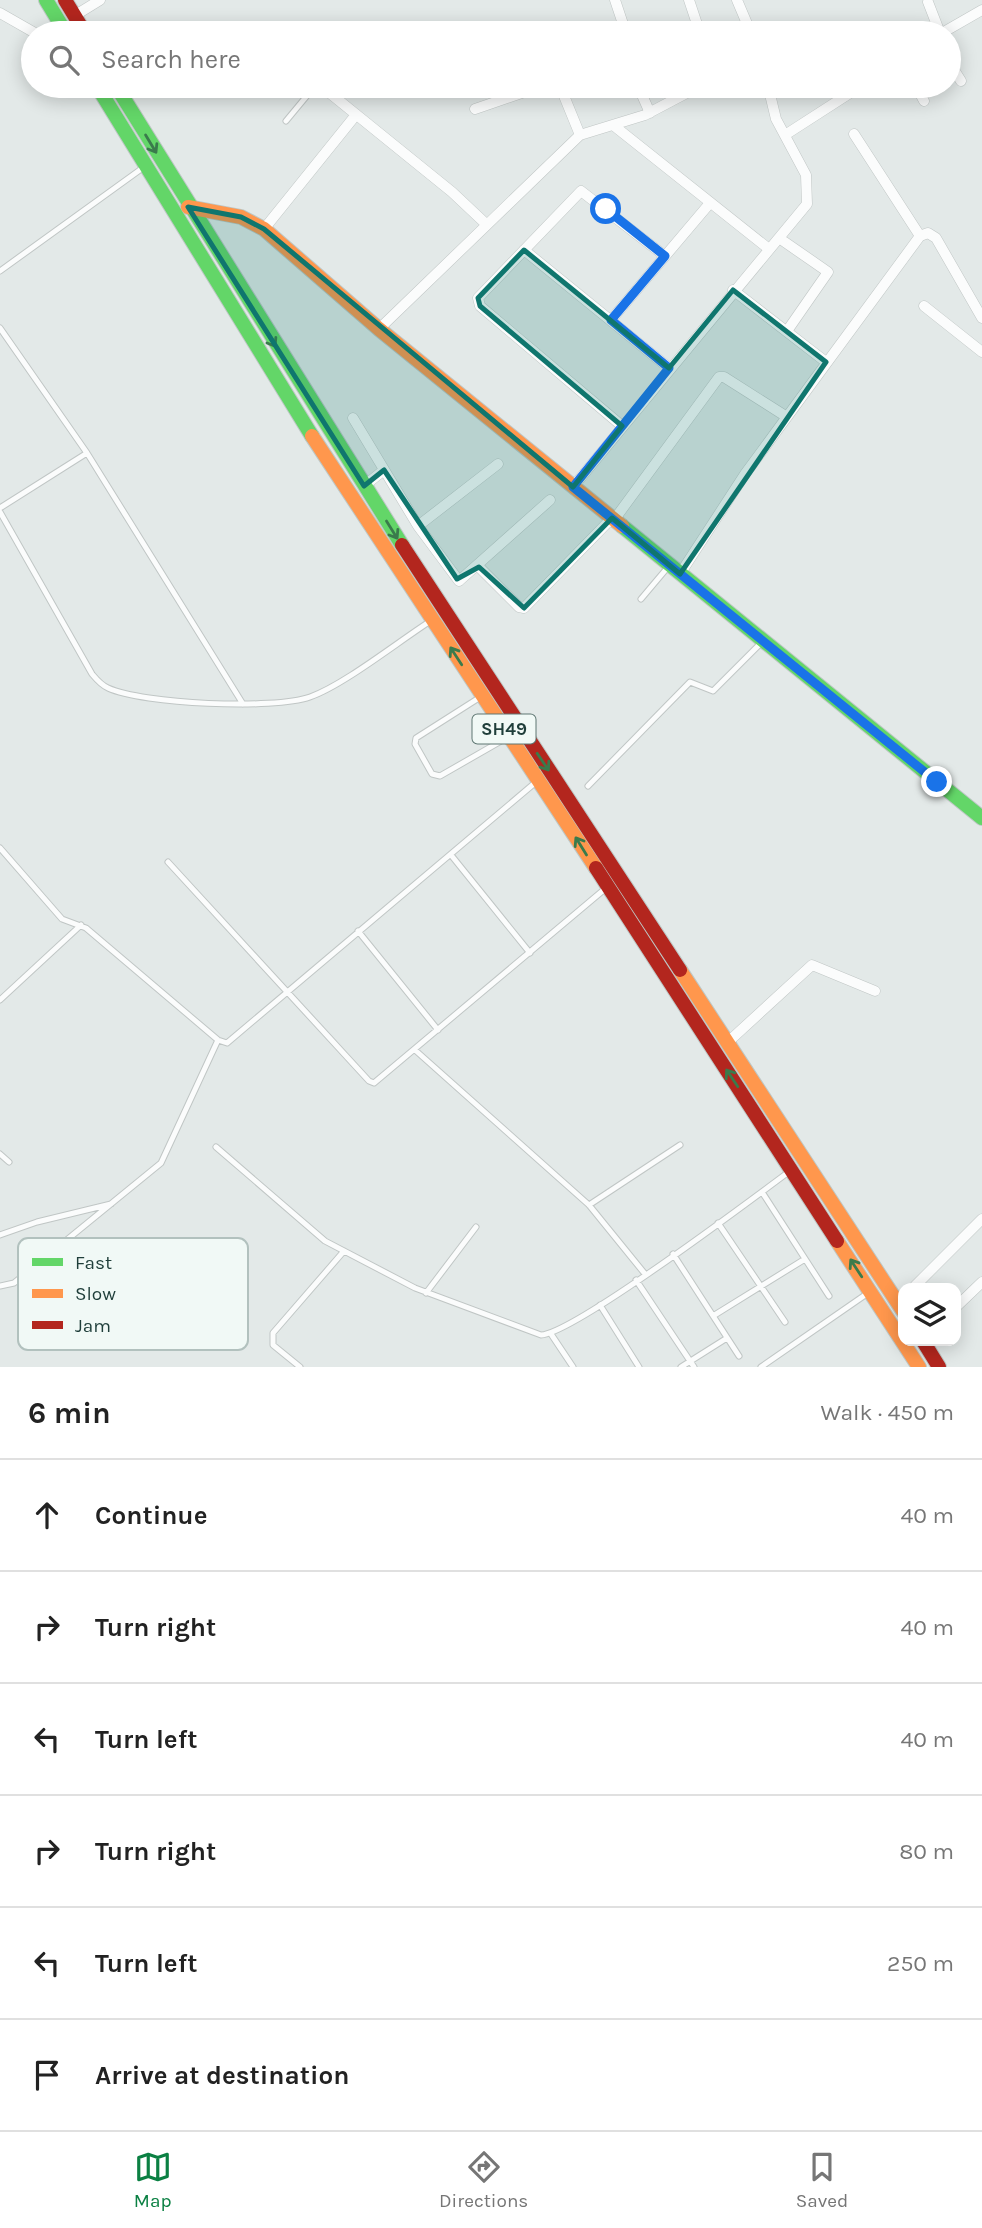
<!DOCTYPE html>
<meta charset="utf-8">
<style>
:root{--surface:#fff;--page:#f2f2f2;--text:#222;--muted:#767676;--line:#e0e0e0;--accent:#0b8043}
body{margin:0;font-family:Karla,sans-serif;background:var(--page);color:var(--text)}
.controls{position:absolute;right:21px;bottom:21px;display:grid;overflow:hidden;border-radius:14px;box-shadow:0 4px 18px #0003}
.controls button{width:63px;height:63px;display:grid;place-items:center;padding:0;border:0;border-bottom:2px solid var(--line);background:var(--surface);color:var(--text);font:35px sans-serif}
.stop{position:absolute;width:21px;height:21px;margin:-16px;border:5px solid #1a73e8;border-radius:50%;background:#fff}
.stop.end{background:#1a73e8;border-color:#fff;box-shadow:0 2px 7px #0008}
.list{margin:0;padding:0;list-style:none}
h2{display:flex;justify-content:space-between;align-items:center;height:91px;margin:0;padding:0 28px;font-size:30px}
h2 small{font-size:23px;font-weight:400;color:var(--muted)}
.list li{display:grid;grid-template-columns:46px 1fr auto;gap:21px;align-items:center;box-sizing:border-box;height:112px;padding:0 28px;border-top:2px solid var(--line)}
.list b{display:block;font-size:26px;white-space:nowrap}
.list em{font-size:23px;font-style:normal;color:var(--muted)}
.icon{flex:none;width:38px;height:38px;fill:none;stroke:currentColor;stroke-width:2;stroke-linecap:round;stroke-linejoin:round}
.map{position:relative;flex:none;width:982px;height:1367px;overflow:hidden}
.search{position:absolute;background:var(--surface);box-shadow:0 4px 18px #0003;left:21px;right:21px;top:21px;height:77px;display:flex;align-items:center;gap:18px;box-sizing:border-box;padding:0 24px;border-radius:38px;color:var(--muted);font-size:26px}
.sheet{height:763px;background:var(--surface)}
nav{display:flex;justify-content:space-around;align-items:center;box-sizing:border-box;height:98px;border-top:2px solid var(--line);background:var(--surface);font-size:19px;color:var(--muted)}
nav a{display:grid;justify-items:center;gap:4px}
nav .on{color:var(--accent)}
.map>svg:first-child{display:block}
</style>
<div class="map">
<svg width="982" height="1367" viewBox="0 0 982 1367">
<rect width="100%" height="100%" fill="#e3e9e8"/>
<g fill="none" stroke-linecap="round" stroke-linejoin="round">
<defs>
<path id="lane" d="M286,121L315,86
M0,271L144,167
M0,328L87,453L243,704
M0,508L87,453
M0,512L92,674C97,680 101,685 108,688C143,704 273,710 310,697C344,685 399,641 432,620
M641,599L668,567
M482,696L416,738L415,744L432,774L440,776L508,737
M588,786L690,682L713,691L762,642
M0,848L62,919L86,928L218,1040L227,1043L536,782
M451,855L530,953
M168,862L369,1081L374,1083L606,888
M358,931L438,1030
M0,1000L81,925
M415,1050L589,1205L645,1274
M216,1147L325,1241L415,1288L541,1335C575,1333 752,1199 790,1171
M0,1154L9,1162
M762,1192L829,1296
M589,1205L680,1145
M718,1223L785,1322
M0,1235L37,1222L111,1204
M673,1254L739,1356
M636,1280L694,1367
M0,1286L14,1283L161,1163L218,1040
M426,1293L476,1227
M600,1305L639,1367
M713,1316L805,1259
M551,1334L573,1367
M300,1367L273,1345V1333L344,1251
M681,1367L727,1338
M761,1367L868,1293"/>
<path id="street" d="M615,0L623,24
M689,0L700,33
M737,0L751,33
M928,2L940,33
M0,13L35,33
M74,16L100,0
M942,33L982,10
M949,62L961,81
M321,86L452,192L486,224
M560,86L580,135
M638,86L650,113
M916,86L924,101
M475,109L542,86
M613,125L769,249
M854,134L920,236
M785,135L861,86
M264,229L355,116
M779,238L828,272L787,331
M524,250L669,368
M733,290L826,362
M924,306L982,352
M611,320L710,203
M379,329L580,135L645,115L700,86
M353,418L418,526L459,581L550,500
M622,426L480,306L478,298L581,191L665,256
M364,486L384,470
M573,487L807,204L806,175L776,119L768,86
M614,520L719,377H724L787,417
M418,526L498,464
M479,567L519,607L524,608L612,518
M680,574L745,474L920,236L928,233L936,238L982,318
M728,1042L812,965L875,991
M915,1286L982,1219
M956,1307L982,1282"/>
<path id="fast" d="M46,0L66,33
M97,86L312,436
M116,86L402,545
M622,526L982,818"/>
<path id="slow" d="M188,207L241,217L264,229L379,329L622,526
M312,436L596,868
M680,970L903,1311
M837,1241L919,1367"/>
<path id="jam" d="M65,0L85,33
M402,545L680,970
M596,868L837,1241
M923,1341L939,1367"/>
</defs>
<use href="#lane" stroke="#c0c6c5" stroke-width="7"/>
<use href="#street" stroke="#c0c6c5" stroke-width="11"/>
<use href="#fast" stroke="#bec7c5" stroke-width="16"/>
<use href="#slow" stroke="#bec7c5" stroke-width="16"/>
<use href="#jam" stroke="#bec7c5" stroke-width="16"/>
<use href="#lane" stroke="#fbfcfc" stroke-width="5"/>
<use href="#street" stroke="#fbfcfc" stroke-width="10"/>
<use href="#fast" stroke="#63d668" stroke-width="14"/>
<use href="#slow" stroke="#ff974d" stroke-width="14"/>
<use href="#jam" stroke="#b3261e" stroke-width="14"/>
</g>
<defs><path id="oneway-shaft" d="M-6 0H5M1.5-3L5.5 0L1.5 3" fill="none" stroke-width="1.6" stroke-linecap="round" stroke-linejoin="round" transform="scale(1.75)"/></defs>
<g stroke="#3a7b4c">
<use href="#oneway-shaft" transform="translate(151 144) rotate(59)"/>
<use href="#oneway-shaft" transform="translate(270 338) rotate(58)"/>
<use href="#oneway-shaft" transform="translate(392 530) rotate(58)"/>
<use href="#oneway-shaft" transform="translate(456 656) rotate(-123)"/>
<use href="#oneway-shaft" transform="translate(543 762) rotate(56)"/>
<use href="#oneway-shaft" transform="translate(581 846) rotate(-122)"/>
<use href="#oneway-shaft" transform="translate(732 1078) rotate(-124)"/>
<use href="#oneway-shaft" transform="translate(856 1268) rotate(-123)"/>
</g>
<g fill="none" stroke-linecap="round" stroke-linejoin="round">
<path stroke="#1a73e8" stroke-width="9" d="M606,209L665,256L611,320L669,368L573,487L937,782"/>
</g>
<path fill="#0f766e" fill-opacity="0.2" stroke="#0f766e" stroke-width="5" stroke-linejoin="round" d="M188,207L241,217L264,229L573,487L622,426L480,306L478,298L524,250L669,368L733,290L826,362L680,574L612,518L524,608L479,567L457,579L384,470L364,486Z"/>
<g text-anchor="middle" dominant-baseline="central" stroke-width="6" stroke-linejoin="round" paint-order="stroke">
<rect fill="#f1f9f6" stroke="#5e7672" stroke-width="2" x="472.5" y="714.5" width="63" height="29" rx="5"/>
<g font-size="18" font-weight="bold" fill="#1f3e3a">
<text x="504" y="729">SH49</text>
</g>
</g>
<rect x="18" y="1238" width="230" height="112" rx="10" fill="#f1f9f6" stroke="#b2c1be" stroke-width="2"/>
<rect x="32" y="1258" width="31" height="8" fill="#63d668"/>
<rect x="32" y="1289" width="31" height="9" fill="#ff974d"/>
<rect x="32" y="1321" width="31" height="8" fill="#b3261e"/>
<g font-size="19" fill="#1f3e3a">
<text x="75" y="1269">Fast</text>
<text x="75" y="1300">Slow</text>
<text x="75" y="1332">Jam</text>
</g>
</svg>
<div class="controls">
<button><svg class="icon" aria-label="layers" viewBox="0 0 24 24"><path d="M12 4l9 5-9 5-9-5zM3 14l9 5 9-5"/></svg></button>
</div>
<div class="stop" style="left:606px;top:209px"></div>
<div class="stop end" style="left:937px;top:782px"></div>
<div class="search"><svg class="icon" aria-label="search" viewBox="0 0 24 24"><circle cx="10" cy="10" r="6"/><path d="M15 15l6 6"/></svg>Search here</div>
</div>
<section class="sheet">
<h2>6 min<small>Walk · 450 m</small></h2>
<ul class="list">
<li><svg class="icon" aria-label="ahead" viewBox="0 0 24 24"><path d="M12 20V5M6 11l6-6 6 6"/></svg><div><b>Continue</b></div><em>40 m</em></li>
<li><svg class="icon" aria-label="right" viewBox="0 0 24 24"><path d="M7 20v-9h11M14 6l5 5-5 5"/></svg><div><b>Turn right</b></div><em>40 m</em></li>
<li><svg class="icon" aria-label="left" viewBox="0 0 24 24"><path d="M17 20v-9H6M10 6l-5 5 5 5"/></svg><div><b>Turn left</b></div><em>40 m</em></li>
<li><svg class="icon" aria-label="right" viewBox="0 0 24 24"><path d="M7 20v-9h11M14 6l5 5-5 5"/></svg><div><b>Turn right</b></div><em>80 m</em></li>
<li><svg class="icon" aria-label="left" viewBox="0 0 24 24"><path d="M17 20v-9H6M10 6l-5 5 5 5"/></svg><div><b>Turn left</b></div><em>250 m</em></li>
<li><svg class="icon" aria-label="arrive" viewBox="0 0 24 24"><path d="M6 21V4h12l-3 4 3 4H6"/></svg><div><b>Arrive at destination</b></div></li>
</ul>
</section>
<nav>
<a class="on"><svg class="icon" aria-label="map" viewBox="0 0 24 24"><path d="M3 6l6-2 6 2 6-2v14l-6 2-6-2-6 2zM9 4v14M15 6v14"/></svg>Map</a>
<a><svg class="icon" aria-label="directions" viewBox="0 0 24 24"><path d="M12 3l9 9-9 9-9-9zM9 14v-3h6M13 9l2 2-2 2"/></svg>Directions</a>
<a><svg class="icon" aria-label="saved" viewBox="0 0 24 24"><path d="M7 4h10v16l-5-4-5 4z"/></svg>Saved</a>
</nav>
